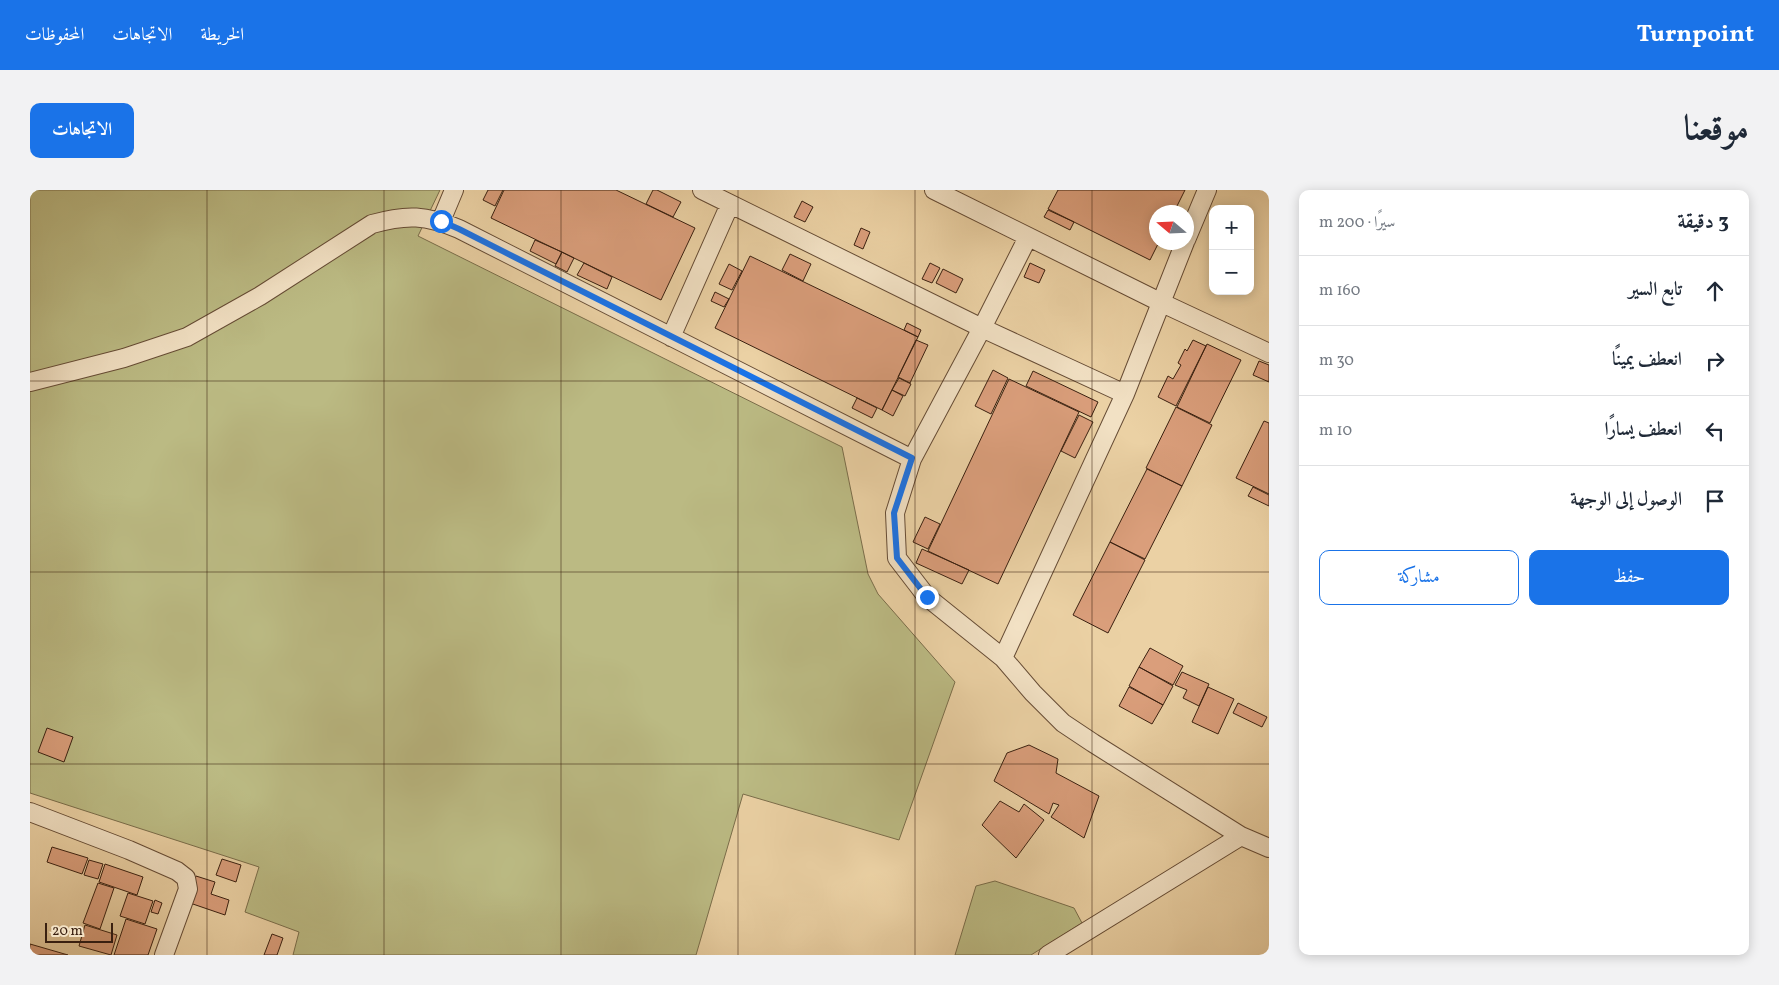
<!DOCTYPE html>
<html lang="ar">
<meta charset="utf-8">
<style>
:root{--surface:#fff;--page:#f2f2f3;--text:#1f2937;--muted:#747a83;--line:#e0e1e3;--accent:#1a73e8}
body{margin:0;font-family:Vollkorn,Amiri,serif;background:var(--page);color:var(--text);direction:rtl}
.controls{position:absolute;right:15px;top:15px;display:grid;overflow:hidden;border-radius:10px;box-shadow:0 2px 12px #0003}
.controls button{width:45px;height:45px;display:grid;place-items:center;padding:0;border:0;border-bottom:1px solid var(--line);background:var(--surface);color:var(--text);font:25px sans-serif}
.compass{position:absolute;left:1119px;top:15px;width:45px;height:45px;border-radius:50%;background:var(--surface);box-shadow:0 2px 12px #0003;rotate:289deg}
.scale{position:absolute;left:15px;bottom:12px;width:68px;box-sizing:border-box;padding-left:5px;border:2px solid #3a2010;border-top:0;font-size:14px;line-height:18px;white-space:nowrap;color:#3a2010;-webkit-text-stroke:4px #f2e1c4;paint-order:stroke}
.stop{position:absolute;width:15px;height:15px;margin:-11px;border:4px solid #1a73e8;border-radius:50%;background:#fff}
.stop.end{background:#1a73e8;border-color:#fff;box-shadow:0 1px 5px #0008}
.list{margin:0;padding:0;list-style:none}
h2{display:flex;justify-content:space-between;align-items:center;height:65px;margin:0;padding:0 20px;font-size:21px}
h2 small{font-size:16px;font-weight:400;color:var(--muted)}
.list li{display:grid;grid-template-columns:32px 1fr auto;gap:15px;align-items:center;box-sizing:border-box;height:70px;padding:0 20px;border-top:1px solid var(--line)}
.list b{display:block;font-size:19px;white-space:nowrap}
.list em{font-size:16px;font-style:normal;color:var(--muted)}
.actions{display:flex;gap:10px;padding:15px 20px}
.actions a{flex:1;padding:11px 0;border:1px solid var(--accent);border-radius:10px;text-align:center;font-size:18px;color:var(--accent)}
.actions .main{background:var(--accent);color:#fff}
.icon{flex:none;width:28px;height:28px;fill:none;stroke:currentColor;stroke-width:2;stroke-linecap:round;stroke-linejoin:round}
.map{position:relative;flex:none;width:1239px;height:765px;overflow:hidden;direction:ltr;border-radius:10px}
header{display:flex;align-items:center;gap:30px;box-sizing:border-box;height:70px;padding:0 25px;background:var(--accent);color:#fff}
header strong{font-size:24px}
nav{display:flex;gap:28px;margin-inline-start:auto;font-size:18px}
.intro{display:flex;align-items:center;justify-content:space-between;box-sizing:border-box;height:120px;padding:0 30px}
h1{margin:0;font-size:35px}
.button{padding:12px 22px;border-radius:10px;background:var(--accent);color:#fff;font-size:18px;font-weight:700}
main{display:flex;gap:30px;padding:0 30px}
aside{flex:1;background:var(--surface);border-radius:10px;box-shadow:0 2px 12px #0003}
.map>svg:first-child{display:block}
</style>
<header>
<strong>Turnpoint</strong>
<nav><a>الخريطة</a><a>الاتجاهات</a><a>المحفوظات</a></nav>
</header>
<div class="intro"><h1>موقعنا</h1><a class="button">الاتجاهات</a></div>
<main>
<aside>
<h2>3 دقيقة<small>سيرًا · 200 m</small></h2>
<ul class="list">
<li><svg class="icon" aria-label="ahead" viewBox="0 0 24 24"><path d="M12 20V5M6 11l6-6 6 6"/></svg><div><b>تابع السير</b></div><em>160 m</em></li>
<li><svg class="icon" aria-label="right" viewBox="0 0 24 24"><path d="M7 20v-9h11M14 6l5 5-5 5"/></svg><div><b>انعطف يمينًا</b></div><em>30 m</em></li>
<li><svg class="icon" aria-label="left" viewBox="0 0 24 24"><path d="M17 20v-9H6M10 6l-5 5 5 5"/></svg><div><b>انعطف يسارًا</b></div><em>10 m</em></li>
<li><svg class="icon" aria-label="arrive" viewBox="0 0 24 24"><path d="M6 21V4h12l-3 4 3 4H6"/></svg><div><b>الوصول إلى الوجهة</b></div></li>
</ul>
<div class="actions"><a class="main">حفظ</a><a>مشاركة</a></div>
</aside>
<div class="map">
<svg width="1239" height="765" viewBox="0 0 1239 765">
<rect width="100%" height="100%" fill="#ebd1a4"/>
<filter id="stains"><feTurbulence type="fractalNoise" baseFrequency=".004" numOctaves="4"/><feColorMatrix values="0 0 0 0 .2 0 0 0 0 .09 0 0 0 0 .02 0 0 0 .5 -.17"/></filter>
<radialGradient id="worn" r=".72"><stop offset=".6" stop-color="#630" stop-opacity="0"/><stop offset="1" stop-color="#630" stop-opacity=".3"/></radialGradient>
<path fill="#bbba83" stroke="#7a6d4a" d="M0,0H410L388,46L812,257L838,384L848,404L925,492L869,650L713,604L666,765H263L269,742L215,722L229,677L0,603Z
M965,691L1044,718L1052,733L1001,765H925L946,696Z"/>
<path fill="#da9e7b" stroke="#3a2010" d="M458,0H473L465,16L453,10Z
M474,0H586L665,38L631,110L461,28Z
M623,0H627L651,12L643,27L616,14Z
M1028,0H1155L1144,22H1126V52H1129L1120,70L1018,19Z
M772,11L783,17L775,32L764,27Z
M1018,20L1044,32L1040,40L1014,27Z
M831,38L840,42L833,59L824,55Z
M505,50L532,62L526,74L500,61Z
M532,62L544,68L537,82L525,76Z
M760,64L781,74L773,91L752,80Z
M720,66L888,147L852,220L685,138Z
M554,73L582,87L577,99L547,85Z
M900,73L910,78L902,93L892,89Z
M1000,73L1015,80L1009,93L994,87Z
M699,74L712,81L702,100L689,94Z
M913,79L933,89L926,103L906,93Z
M685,102L699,109L694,117L681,111Z
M877,133L891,140L888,147L874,140Z
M886,150L898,155L880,193L868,187Z
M1163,150L1176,156L1146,216L1128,207L1138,186L1143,189L1151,175L1148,173L1155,159L1157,161Z
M1177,154L1211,170L1180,233L1147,217Z
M1229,171L1239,175V192L1223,185Z
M963,180L978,188L961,224L945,216Z
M1003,181L1068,212L1061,227L996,196Z
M869,188L881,194L875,206L862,200Z
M979,189L1049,222L968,394L898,361Z
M862,200L873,206L863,226L852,220Z
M827,208L847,218L842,228L822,218Z
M1146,217L1182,235L1152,296L1116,278Z
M1049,225L1063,232L1045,268L1031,261Z
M1234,231L1239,233V304L1206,288Z
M1117,279L1152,296L1115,369L1080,352Z
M1223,297L1239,305V316L1218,306Z
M895,327L910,334L898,359L883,352Z
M1080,352L1115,370L1078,443L1043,425Z
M892,359L939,380L932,394L886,373Z
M1120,458L1153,476L1143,495L1109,477Z
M1109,477L1143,496L1133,515L1099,496Z
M1152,482L1179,494L1169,516L1153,508L1157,500L1145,495Z
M1099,497L1133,515L1122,534L1089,516Z
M1178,497L1204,509L1188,544L1162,532Z
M1208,513L1237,527L1232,537L1203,523Z
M17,538L43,547L34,572L8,562Z
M999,555L1028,569L1026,583L1069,606L1054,648L1021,627L1029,615L1023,613L1019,624L964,591L977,563Z
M970,611L989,622L994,614L1014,630L986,668L952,635Z
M22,657L58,668L52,684L17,672Z
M192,669L211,675L206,692L186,685Z
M59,670L73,674L68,689L54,685Z
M75,674L113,687L107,705L69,692Z
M166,686L185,692L181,704L199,710L195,725L157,712Z
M68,693L84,698L70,739L53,733Z
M98,703L123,711L115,734L90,726Z
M125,710L132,713L128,724L121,722Z
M96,729L127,739L118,765H84Z
M55,735L87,745L81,765L49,756Z
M242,744L253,748L247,765H234Z
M0,754L38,765H0Z"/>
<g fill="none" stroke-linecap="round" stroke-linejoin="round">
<defs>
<path id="minor" d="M672,0L952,138L1095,204
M904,0L1130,112L1239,163
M411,31L424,0
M998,47L952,138L882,269L865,323L867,368L897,407L973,468L1003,503L1033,533L1063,553L1211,646L1239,658
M1156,50L1177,0
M641,147L700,14
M0,192L94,168L157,147L230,106L342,34C377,24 396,25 429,39L882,269
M973,468L1095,204L1155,52
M0,622L99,660L147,681L156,688L158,699L134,765
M1018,765L1211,646"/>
</defs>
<use href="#minor" stroke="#664c35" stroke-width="20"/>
<use href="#minor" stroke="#f2e1c4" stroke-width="18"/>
</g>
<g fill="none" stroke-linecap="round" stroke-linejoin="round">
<path stroke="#1a73e8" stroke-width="6" d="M411,31L429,39L882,268L864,323L867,368L897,407"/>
</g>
<path fill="none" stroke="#3a2010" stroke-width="1" stroke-opacity="0.55" d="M177,0V765M354,0V765M531,0V765M708,0V765M885,0V765M1062,0V765M0,191H1239M0,382H1239M0,574H1239"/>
<rect width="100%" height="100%" filter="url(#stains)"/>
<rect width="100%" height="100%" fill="url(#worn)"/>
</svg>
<div class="controls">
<button>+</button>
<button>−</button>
</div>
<svg class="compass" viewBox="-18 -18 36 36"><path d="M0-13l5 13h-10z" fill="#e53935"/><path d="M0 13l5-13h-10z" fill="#747a83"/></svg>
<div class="scale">20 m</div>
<div class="stop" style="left:411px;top:31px"></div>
<div class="stop end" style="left:897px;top:407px"></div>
</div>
</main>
